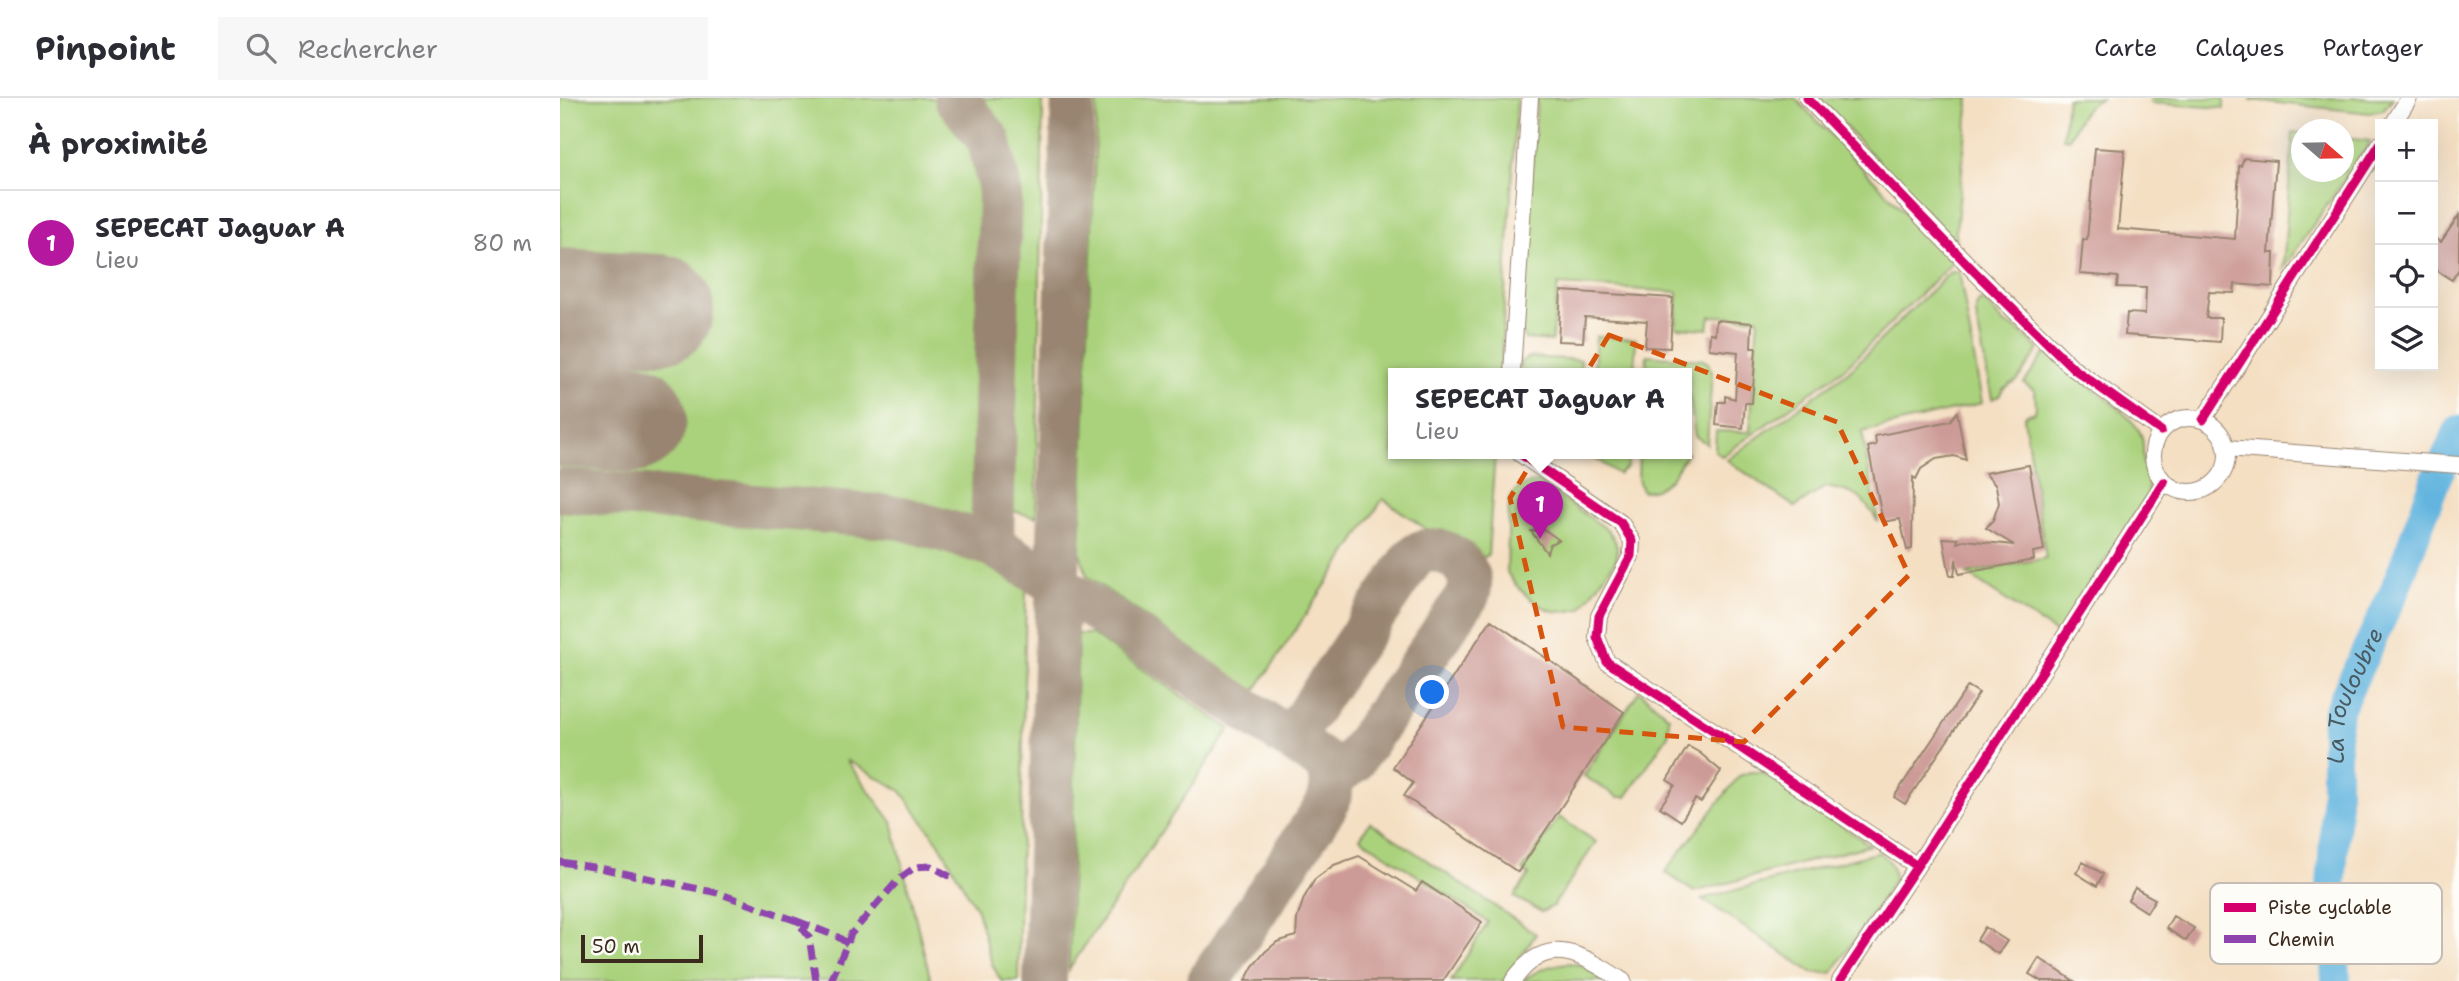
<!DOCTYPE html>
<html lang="fr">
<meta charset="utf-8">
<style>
:root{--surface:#fff;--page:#f7f7f7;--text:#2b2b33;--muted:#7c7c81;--line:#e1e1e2;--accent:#b5179e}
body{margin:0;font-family:"Shantell Sans",sans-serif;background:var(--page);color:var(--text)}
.controls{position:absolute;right:21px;top:21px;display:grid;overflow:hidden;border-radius:0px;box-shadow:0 7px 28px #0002}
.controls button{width:63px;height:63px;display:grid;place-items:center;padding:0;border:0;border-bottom:2px solid var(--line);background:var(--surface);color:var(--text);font:35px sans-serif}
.compass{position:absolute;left:1731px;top:21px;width:63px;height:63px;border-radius:50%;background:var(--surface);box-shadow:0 7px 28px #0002;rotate:110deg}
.scale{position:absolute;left:21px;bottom:18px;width:122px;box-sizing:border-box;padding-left:7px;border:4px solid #3b2a1e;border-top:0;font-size:19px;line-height:24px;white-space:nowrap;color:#3b2a1e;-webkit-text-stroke:5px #fdfcf7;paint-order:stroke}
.you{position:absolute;left:873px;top:595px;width:24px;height:24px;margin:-18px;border:5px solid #fff;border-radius:50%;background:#1a73e8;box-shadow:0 0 0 10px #1a73e833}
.badge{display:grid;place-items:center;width:46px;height:46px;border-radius:50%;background:var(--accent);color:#fff;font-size:23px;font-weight:700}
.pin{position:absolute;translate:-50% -58px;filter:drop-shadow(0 2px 4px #0008)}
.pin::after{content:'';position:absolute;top:37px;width:24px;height:21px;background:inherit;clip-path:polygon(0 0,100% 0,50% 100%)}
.popup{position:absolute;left:828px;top:270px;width:304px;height:91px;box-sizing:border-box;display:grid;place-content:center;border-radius:0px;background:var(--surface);filter:drop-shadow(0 2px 5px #0005);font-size:23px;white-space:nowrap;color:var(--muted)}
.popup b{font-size:26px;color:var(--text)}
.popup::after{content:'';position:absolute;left:50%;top:100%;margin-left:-14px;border:14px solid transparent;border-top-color:var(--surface)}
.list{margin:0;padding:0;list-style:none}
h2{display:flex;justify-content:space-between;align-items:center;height:91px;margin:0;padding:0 28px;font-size:30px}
h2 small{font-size:23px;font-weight:400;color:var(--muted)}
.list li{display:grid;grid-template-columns:46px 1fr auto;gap:21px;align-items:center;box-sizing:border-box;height:105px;padding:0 28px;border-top:2px solid var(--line)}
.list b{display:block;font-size:26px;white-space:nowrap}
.list p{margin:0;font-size:23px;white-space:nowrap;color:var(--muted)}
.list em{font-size:23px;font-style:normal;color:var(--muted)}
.icon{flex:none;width:38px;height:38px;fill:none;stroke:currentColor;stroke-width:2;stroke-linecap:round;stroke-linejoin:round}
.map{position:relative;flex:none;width:1899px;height:883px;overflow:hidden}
header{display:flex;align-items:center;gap:42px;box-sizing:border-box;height:98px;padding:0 35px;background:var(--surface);border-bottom:2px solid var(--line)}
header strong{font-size:33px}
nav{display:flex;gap:38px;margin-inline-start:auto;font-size:24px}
.search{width:490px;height:63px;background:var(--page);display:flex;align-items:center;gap:18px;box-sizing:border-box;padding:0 24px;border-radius:0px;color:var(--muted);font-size:26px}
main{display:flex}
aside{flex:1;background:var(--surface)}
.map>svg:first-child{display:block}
</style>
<header>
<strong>Pinpoint</strong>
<div class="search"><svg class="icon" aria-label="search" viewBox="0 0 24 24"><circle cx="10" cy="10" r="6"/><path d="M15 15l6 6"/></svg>Rechercher</div>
<nav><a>Carte</a><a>Calques</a><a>Partager</a></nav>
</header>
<main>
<aside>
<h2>À proximité<small></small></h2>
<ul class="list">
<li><span class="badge">1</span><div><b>SEPECAT Jaguar A</b><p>Lieu</p></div><em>80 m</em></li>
</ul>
</aside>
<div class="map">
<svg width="1899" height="883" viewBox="0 0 1899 883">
<rect width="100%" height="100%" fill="#fdfcf7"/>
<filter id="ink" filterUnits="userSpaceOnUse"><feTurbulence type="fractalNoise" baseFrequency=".0143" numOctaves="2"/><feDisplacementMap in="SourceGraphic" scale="14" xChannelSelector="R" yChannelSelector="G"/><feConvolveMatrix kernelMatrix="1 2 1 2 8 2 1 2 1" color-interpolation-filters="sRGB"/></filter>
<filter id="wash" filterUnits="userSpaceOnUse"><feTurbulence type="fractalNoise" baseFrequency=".00686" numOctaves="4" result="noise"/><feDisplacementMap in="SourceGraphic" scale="28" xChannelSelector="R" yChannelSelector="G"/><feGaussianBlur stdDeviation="1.57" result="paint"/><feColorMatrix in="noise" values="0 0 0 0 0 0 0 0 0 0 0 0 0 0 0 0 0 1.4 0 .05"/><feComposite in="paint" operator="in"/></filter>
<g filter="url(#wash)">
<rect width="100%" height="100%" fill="#f4dfc3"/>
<path fill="#aad27d" stroke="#727e4e" stroke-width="2" d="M0,0H483L476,419L445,411L430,469L466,492L458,883H441L432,866L417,812L379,745L340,692L286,662L332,724L371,883H0Z
M537,0H957L940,275H833V355H935L928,457L914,464L823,401L694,594L527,478L520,454Z
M977,0H1235L1393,164L1285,270L1162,358L1155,353L1156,333L1190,334L1198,220L1150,218L1148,231L1116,229L1118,194L998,187L992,243L965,241L961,232Z
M1258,0H1409L1395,144Z
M1507,0H1543C1524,6 1518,23 1509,41L1503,40Z
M1590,0H1664V10L1590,5Z
M1692,0H1833L1823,12L1809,15L1691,2Z
M1733,34L1741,35L1742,74H1784V40L1811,43L1723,171Z
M1399,173L1422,305L1302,334L1318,424C1301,396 1297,395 1265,389L1235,409L1167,362L1288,274L1389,175Z
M1424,203L1445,226L1455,230L1479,251L1457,283L1450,286L1443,291L1439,298L1432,301L1416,218V209L1419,204Z
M1036,238L1076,241L1074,275H1034Z
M1485,255C1505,271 1575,316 1581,337C1584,344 1583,351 1583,359C1583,371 1589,383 1589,396L1497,536L1407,476L1486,460L1464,320L1467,316L1474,315L1476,310L1475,293L1464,285Z
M1087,257L1143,262L1148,265L1152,274L1147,346L1135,338L1130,300L1127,296V275H1086Z
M969,259L1021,262L1020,275H960V264Z
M1028,355H1068L1067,369L1058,376Z
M1079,355H1127C1114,375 1108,393 1082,393L1078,381Z
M977,383L1048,432C1056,442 1059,450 1056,462L1021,511C1013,512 1002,515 994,513C976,509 955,489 947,474L949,401L961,388Z
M518,536H531L670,631L509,871Z
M1079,593L1109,619L1108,637L1066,699H1058L1024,678Z
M1190,674H1201L1210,679L1310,747L1134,794L1105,774L1179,678Z
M999,719L1036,744L993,808L982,814L954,799L969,777L963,772Z
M810,724L976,836L944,883H891L928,824L800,740Z
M1319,754C1330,762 1334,769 1334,782L1272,875H1253L1142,801Z
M1008,865L1021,867L1044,883H962C977,872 990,867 1008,865Z"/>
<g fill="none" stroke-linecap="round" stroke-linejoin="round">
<path stroke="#63b5df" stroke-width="30" id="s1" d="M1776,883L1771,791L1776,711V632L1778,613L1834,494L1877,378L1899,332"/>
<path stroke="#988470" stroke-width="44" d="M396,0L429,42L440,93L432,447
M0,392L342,420L432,447L498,487L766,665C774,680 773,692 766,708L649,883
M723,636L732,635L739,629L853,460C875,438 920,467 908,497L792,665L782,672L776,671L766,665
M485,883L513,0"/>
<path stroke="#988470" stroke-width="110" d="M0,205L99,211
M0,314L72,320"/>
</g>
<g id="blocks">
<path fill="#cd9b97" d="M1535,50L1565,52L1558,131L1675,141L1679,68H1681L1684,60L1716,63L1709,155H1714L1713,189L1675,186L1674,195L1649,194L1646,220H1661L1660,244L1565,237L1567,215L1585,216L1586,190L1557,189L1558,179L1520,176L1523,141L1527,142Z
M1899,117V171L1892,182L1873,170V139L1881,144Z
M1001,193L1113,200L1110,250L1085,249L1087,223L1025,219L1023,244L998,243Z
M1156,222L1192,225L1191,250H1196L1192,305H1185L1183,330L1156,327L1158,304H1165V298L1175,301L1178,254L1149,251L1150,235L1155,236Z
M1397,314L1406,362L1394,358L1376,361L1361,371L1356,381L1353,379L1352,451L1347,452L1340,421L1323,424L1308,349L1316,347L1315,338L1390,323Z
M1469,367L1484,452L1473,454L1474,462L1399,476L1396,461L1394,478H1390L1383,440L1398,441L1397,445L1405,442L1454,447L1426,430L1433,422L1439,405L1436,388L1425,375Z
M985,432L999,442L990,446L987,455L971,433Z
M931,522L1064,614L958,774L844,698L853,685L833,669Z
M1408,588L1419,595L1345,706L1334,699Z
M1128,648L1140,655L1161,673L1141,704L1135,701L1121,723L1100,709L1115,687L1107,682Z
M799,758L856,793L862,784L922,824L883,883H685L693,868L705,854L717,844L736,838L737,821L744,800L755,781L774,767Z
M1523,764L1543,776L1537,788L1516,775Z
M1575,790L1595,801L1587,814L1568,802Z
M1613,818L1634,830L1626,843L1606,830Z
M1425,829L1447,843L1438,856L1417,842Z
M1479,860L1514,883H1481L1469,876Z"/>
</g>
</g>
<g filter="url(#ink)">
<use href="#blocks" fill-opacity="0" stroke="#988470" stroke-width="2"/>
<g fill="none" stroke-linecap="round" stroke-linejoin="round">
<defs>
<path id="street" d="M1247,0L1415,174L1514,271L1601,333
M1833,26L1849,0
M952,275L970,0
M1593 357a37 37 0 1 1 74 0a37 37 0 1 1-74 0Z
M1643,322L1820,46
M1666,350L1899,367
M959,355L1061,425L1072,443L1071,458L1039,518L1037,539L1047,564L1182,651L1357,768
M953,883C987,833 1023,857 1063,883
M1280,883L1357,768L1604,384"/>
</defs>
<use href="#street" stroke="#988470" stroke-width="18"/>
<use href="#street" stroke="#fff" stroke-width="16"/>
<path stroke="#8e44ad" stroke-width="7" stroke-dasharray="14 7" stroke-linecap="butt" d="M0,764L40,770L158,795L237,823L249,839L256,883
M237,823L278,839L288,846
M271,883L291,836L339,781L355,769L371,768L391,779"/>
<defs>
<path id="cycleway" d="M1247,0L1415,174L1514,271L1601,333
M1643,322L1820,46
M959,355L1061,425L1072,443L1071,458L1039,518L1037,539L1047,564L1182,651L1357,768
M1280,883L1357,768L1604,384"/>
</defs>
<use href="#cycleway" stroke="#fdfcf7" stroke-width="13"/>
<use href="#cycleway" stroke="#d6006c" stroke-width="9"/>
</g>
</g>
<path fill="none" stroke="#d7540e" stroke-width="5" stroke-dasharray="14 9" stroke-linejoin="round" d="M1049,237L1277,324L1349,477L1184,644L1003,629L950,400Z"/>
<g text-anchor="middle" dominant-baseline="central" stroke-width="7" stroke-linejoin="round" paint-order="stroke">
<g font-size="23" font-style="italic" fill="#495b62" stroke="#fdfcf7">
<text stroke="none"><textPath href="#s1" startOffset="289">La Touloubre</textPath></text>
</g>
</g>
<rect x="1650" y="785" width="232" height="81" rx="10" fill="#fdfcf7" stroke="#c3bdb6" stroke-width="2"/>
<rect x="1664" y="805" width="32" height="9" fill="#d6006c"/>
<rect x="1664" y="837" width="32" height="8" fill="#8e44ad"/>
<g font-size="19" fill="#3b2a1e">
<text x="1708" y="816">Piste cyclable</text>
<text x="1708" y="848">Chemin</text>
</g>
</svg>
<div class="controls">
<button>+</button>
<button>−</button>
<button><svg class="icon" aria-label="locate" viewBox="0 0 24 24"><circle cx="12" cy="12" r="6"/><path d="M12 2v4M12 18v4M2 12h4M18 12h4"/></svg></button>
<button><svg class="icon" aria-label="layers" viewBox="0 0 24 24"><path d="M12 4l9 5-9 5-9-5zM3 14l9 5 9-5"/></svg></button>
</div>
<svg class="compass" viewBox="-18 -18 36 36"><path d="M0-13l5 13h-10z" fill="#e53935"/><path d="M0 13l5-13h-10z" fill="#7c7c81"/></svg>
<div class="scale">50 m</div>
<div class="you"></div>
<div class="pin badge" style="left:980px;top:441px">1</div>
<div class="popup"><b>SEPECAT Jaguar A</b>Lieu</div>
</div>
</main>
